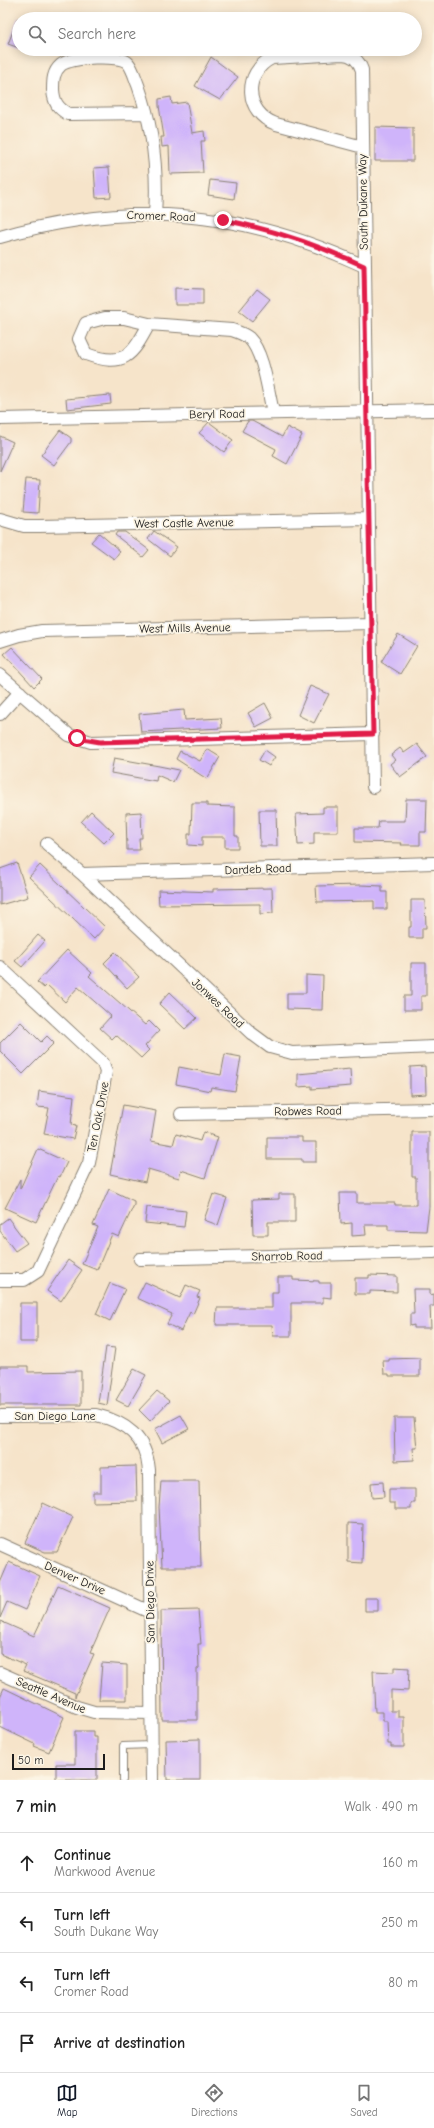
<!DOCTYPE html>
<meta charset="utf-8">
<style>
:root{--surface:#fff;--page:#f6f6f6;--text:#222;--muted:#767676;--line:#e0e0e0;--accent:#111827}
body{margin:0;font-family:"Comic Neue",sans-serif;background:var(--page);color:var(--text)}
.scale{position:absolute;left:12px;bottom:10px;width:93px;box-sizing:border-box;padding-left:4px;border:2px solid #1c1c1c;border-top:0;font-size:11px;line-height:14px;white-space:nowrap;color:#1c1c1c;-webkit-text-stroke:3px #fcf5e5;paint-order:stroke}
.stop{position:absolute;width:12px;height:12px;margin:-9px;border:3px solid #e11d48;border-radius:50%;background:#fff}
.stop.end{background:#e11d48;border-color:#fff;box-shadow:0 1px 4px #0008}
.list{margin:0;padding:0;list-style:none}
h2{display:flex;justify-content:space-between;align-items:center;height:52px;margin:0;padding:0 16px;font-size:17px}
h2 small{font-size:13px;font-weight:400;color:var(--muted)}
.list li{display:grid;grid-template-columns:26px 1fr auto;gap:12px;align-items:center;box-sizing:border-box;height:60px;padding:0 16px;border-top:1px solid var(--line)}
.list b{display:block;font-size:15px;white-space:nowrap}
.list p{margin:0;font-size:13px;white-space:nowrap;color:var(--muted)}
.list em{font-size:13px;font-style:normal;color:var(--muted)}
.icon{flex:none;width:22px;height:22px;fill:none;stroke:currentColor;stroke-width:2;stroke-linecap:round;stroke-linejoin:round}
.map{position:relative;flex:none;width:434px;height:1780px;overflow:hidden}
.search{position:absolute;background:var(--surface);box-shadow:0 2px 10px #0003;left:12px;right:12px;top:12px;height:44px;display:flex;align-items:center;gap:10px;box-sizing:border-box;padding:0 14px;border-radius:22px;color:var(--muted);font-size:15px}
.sheet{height:292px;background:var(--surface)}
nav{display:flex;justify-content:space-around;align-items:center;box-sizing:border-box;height:56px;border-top:1px solid var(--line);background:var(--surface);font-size:11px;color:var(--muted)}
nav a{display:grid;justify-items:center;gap:2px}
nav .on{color:var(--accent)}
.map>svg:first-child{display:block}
</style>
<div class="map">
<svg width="434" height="1780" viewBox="0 0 434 1780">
<rect width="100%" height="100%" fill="#fcf5e5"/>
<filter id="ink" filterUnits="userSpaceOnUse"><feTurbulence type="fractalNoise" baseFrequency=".025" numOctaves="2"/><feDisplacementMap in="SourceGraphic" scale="8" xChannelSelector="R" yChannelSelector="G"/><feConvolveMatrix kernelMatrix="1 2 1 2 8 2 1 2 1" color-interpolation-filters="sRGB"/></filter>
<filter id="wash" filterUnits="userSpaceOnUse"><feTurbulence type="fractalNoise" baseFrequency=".012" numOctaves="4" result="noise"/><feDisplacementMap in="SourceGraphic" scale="16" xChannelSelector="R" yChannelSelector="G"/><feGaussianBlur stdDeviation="0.9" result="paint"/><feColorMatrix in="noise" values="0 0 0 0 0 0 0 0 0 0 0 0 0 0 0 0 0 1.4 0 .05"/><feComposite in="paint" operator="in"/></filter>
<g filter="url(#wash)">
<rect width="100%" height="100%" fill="#f6e4ca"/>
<g id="blocks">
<path fill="#cfb4fa" d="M18,18H19V48L8,44Z
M211,57L238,77L220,100L195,86Z
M171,97L172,104L187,102L192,133L204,131L205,141H201L203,173L170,174L169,146L162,147L161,137H164L159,106V99Z
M375,127L413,128V161H375Z
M109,167L111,197L96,198L94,168Z
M210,180L236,183L234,199L208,195Z
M175,288L203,289V305H175Z
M257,289L270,299L252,321L239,311Z
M110,395L111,404L67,409L66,399Z
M248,421H252L282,437L287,427L302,435L287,464L273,456L276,449L242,431Z
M209,422L233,440L224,452L199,433Z
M60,430L71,438V442L54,465L41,455Z
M0,436L13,442L0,471Z
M26,479L40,480L38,513L23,512Z
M154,531L177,547L170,556L148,539Z
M117,532H125L149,550L143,557L115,535Z
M99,533L120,551L114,559L91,542Z
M398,634L417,646L400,674L381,662Z
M12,647L42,679L34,687L4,654Z
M310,686L329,694L314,723L298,715Z
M265,703L273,718L256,727L248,713Z
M184,710L185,720L221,718L222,728L141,732L139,714Z
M417,744L427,757L400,777L390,764L395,760L391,755L400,748L404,753Z
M207,749L220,757L207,779L176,759L180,751L200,761Z
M265,750L275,757L269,766L259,760Z
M114,758L159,766L179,770L173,782L157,775L156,781L111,773Z
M406,799H427L426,832H420V845H401L402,843L355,842V828H378L379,821H405Z
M192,803H207V806L235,807V836H238V848H225V837H202V846L188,845V834H191Z
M323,807H338V832H314V844L298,845L296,814L323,813Z
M259,810H276L277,846H260Z
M91,811L114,833L104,843L81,822Z
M141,812L142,838H139L140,850H127L126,813Z
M17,863L28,897L0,905V869Z
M40,865L105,927L94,939L29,877Z
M361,885L382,886V892H387V909H374V901L317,902L316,886Z
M272,888L273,913L260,914V904L159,905L158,890L213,892V889Z
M411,900H425L426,928H422V938H409V927H411Z
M38,935L45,941L22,967L15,961Z
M67,950L92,973L89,976L145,1025L149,1021L159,1031L145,1046L149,1050L141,1058L116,1035L112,1039L100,1028L111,1016L78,987L65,1002L47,985L44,988L37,982Z
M115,952L139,977L127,988L104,963Z
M411,963H426V996H421V1010H404V996H411Z
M306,975L323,976L322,1010L287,1009V993H306Z
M170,992L197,1018L185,1029L159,1004Z
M21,1022L41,1042L47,1036L54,1043L23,1074L0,1051V1043Z
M225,1054L241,1057L235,1091L211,1087L210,1091L176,1084L179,1067L221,1075Z
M425,1066L426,1094L410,1095V1067Z
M350,1069L351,1086L312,1089V1086L298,1087V1074Z
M39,1091L74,1096L71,1125L76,1126L73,1139L44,1134L49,1108L37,1107Z
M123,1105L156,1111L151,1141L173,1145L176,1134L200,1141L203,1132L218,1137L205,1178L181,1170L179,1178L148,1169L145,1182L110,1174Z
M412,1132H429V1207L426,1231L388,1230V1225H365L366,1235L352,1236V1223L341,1224L340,1193H357V1203H395V1205H416V1177H412Z
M267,1137H302V1142H316V1162H302V1159H267Z
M38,1149L67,1162L60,1177L58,1176L36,1222L5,1208L20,1179V1189Z
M109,1189L134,1201V1205L119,1237L112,1234L97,1270L82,1264L98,1227L93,1225Z
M213,1194L227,1198L218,1225L204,1220Z
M279,1194H295V1222H268V1235H253L252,1200L279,1199Z
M147,1207L186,1211L184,1227L145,1223Z
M8,1218L27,1243L15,1251L0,1231V1224Z
M68,1260L82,1270L61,1301L47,1291Z
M369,1275L397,1276V1292L370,1291V1294H355V1278H369Z
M278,1277H293V1280L319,1281V1283H331V1298L323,1297V1303H291V1336H273L272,1325H216L217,1308H272V1292H278Z
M145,1282L180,1298L186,1285L200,1291L197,1297L200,1298L193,1314L190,1312L181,1331L167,1324L172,1314L137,1298Z
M110,1283L125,1289L110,1321L96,1314Z
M413,1289H430V1295L434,1294V1306H430L431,1328H414V1325L410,1326V1314H414Z
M20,1303H37V1342H20Z
M106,1347L115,1348L107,1405L98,1403Z
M420,1358V1376H389V1374H384L383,1361H389V1359Z
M0,1366H28V1372L81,1371V1405H0Z
M134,1369L146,1375L128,1406L116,1400Z
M157,1391L169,1401L150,1421L139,1410Z
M181,1415L189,1429L162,1443L155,1429Z
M394,1418H414L417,1448H413L414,1460L395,1461Z
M136,1466L137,1501L93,1502V1492H101V1467Z
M161,1481H199L201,1567H162L159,1507Z
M383,1482L384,1497L372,1498L371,1483Z
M389,1489H415V1503H411V1509H395V1503H389Z
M43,1503L73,1517L57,1552H45L25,1543Z
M348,1523L363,1524L362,1563L348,1562Z
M9,1562L40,1576L25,1610L7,1602L0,1618V1583Z
M58,1585L110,1608L90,1653L94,1654L75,1697V1693L23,1671L26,1665L0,1654V1621L34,1636Z
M365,1598H378V1611H365Z
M198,1610L201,1644H198L199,1668L197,1669V1720H162L161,1611Z
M102,1663L127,1665V1700H99Z
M394,1667L409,1668L408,1691L391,1690V1711H398V1717H404V1747H391V1744H388L387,1721H383V1712H375L373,1671L394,1672Z
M4,1688L64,1717L49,1752L34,1746L35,1744L0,1727V1697Z
M75,1731H93V1737H97V1780H56V1764H75Z
M200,1739V1780H167L166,1740Z"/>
</g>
</g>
<g filter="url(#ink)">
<use href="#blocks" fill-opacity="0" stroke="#898073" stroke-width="1"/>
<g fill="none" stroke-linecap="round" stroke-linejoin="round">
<defs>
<path id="service" d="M123,1780V1746L151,1745"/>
<path id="minor" d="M146,113L68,114C58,108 54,103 53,90C53,80 53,72 61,65C70,57 120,54 128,63C133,69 135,78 138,85C153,127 158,171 155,215
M363,147L276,124C244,113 243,72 272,58L342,54C352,54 359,61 362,70L373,787
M0,237C131,200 241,209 364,266
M149,324C132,356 124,368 86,354L79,339L86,323L105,318H124L149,324L232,330C238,332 244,334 249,338C264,353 268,392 273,412
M0,419L434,410
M0,519L24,526H39L369,519
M0,641L19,635L42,631L371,623
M0,675L69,735L91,742L373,734
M0,714L20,692
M47,844L82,874L251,1033L270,1047L292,1053L434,1047
M82,874L434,863
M0,967L103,1063L106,1072L89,1163L38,1271L24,1280H0
M181,1114L434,1109
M140,1259L434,1252
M0,1416L96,1415C126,1422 146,1437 149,1470L152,1780
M0,1544L150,1612
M0,1673L77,1707L94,1712L151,1713"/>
</defs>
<use href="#service" stroke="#898073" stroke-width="8"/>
<use href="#minor" stroke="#898073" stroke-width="14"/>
<use href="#service" stroke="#fff" stroke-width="6"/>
<use href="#minor" stroke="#fff" stroke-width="12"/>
</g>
</g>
<g fill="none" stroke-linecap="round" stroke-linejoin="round" filter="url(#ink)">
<path stroke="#e11d48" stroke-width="5" d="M77,738L100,742L373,734L364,266C318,245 273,229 223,220"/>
</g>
<g text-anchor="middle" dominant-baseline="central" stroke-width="3.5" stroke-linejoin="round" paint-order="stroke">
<g font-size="12" fill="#1c1c1c" stroke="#fcf5e5">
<text transform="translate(363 202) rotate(-91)">South Dukane Way</text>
<text transform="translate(161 216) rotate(2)">Cromer Road</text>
<text transform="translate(217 414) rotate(-1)">Beryl Road</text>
<text transform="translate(184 523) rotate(-1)">West Castle Avenue</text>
<text transform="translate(185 628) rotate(-1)">West Mills Avenue</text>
<text transform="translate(258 869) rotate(-2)">Dardeb Road</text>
<text transform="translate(218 1003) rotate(43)">Jonwes Road</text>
<text transform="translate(308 1111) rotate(-1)">Robwes Road</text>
<text transform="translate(98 1117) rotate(-79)">Ten Oak Drive</text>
<text transform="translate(287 1256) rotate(-1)">Sharrob Road</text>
<text x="55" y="1416">San Diego Lane</text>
<text transform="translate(75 1578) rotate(24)">Denver Drive</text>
<text transform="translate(150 1602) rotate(-91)">San Diego Drive</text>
<text transform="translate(51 1695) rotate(23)">Seattle Avenue</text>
</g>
</g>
</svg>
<div class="scale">50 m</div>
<div class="stop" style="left:77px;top:738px"></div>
<div class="stop end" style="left:223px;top:220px"></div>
<div class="search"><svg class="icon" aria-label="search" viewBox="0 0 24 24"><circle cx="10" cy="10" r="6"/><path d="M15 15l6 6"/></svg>Search here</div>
</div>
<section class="sheet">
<h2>7 min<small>Walk · 490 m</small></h2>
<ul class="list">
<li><svg class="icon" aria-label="ahead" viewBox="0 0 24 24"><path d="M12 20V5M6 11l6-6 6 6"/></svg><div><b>Continue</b><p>Markwood Avenue</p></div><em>160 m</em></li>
<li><svg class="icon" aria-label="left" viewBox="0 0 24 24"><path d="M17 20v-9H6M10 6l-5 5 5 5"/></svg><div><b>Turn left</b><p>South Dukane Way</p></div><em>250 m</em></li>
<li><svg class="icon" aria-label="left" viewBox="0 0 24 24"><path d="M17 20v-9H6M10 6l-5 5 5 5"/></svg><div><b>Turn left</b><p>Cromer Road</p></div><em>80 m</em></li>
<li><svg class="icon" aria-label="arrive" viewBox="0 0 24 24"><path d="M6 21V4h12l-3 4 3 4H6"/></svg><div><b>Arrive at destination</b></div></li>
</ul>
</section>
<nav>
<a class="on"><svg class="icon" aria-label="map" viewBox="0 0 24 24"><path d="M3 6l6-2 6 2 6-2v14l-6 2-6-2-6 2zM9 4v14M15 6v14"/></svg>Map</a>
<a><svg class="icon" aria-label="directions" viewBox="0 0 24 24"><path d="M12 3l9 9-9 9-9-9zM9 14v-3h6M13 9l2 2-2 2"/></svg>Directions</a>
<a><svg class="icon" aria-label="saved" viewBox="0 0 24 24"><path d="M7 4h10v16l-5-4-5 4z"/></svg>Saved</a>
</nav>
